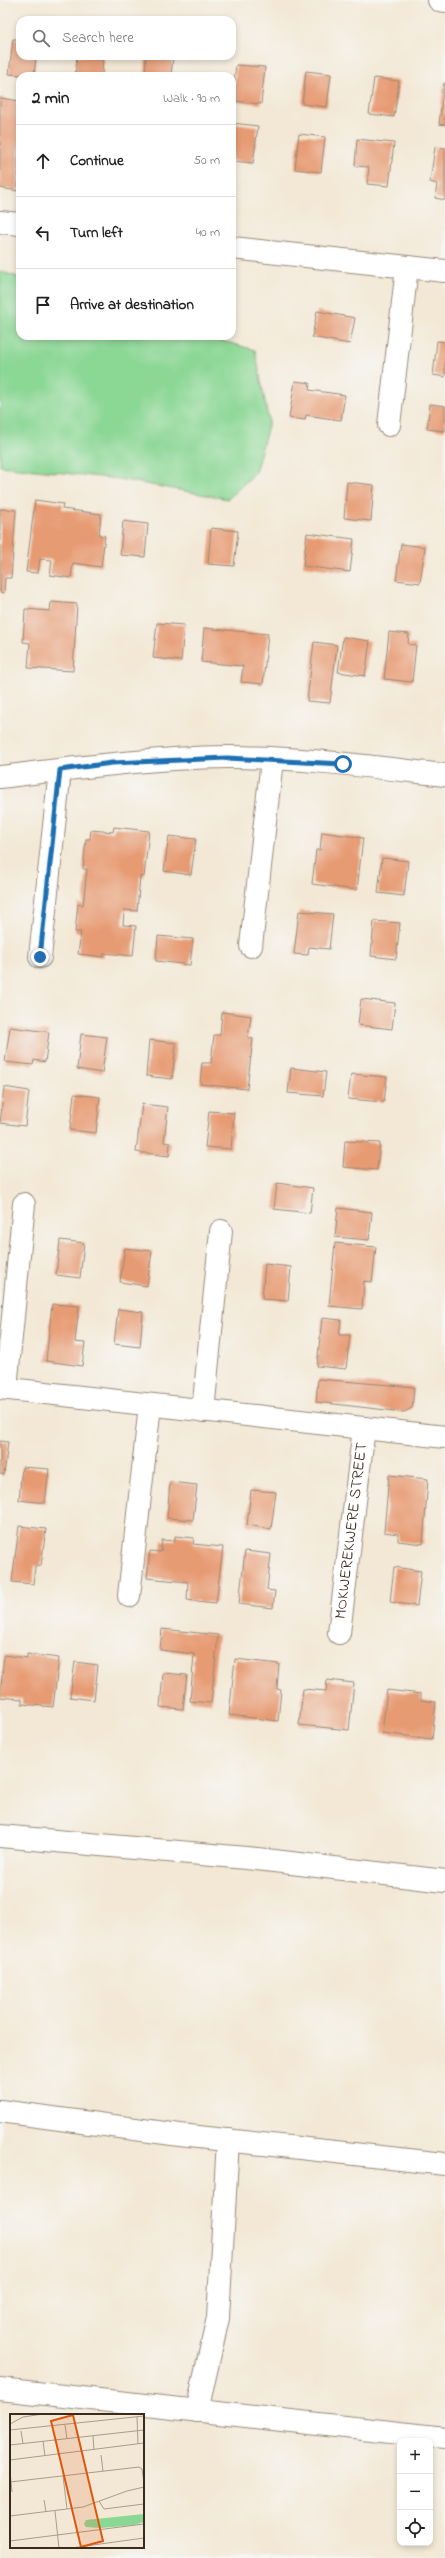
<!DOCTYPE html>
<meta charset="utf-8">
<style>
:root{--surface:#fff;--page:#f2f2f2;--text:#222;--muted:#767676;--line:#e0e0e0}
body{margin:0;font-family:"Indie Flower",sans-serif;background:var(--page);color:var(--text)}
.controls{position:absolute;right:12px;bottom:12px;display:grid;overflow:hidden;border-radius:8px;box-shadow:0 2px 6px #0003}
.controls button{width:36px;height:36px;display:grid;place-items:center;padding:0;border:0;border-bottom:1px solid var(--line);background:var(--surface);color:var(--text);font:20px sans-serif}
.stop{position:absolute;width:12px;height:12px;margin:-9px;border:3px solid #1f6fb2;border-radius:50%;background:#fff}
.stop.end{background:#1f6fb2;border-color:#fff;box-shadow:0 1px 4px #0008}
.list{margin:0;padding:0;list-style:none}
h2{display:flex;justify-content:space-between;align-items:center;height:52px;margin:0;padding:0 16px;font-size:17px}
h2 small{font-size:13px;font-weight:400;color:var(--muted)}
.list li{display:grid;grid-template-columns:26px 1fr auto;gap:12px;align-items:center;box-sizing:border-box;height:72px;padding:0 16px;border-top:1px solid var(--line)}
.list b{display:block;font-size:15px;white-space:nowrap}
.list em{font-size:13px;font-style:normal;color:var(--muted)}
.icon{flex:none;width:22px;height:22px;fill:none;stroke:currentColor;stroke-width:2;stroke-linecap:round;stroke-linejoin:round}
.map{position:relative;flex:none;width:445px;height:2558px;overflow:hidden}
.search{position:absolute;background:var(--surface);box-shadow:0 2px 6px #0003;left:16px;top:16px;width:220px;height:44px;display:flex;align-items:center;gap:10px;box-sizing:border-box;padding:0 14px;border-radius:12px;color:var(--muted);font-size:15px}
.panel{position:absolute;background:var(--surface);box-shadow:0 2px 6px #0003;left:16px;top:72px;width:220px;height:268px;border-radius:12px}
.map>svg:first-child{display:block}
</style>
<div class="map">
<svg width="445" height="2558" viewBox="0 0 445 2558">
<rect width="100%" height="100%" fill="#f6f6f2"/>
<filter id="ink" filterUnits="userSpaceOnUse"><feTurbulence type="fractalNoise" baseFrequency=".025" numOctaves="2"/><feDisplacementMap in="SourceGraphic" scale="8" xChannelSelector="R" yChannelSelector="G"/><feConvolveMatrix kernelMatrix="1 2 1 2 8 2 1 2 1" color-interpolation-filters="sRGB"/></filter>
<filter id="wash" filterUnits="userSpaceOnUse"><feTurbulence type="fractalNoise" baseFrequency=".012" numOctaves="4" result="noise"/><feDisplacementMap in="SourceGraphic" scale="16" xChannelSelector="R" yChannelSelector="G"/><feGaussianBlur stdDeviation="0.9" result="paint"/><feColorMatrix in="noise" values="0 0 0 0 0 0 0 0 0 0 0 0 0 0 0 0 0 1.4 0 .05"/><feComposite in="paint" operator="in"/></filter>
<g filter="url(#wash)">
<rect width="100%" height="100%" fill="#f3e8d5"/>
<path fill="#8bd794" stroke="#638059" d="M0,271L20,278V336H204L255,350L269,422L255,473L228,499L118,479L0,466Z"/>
<g id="blocks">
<path fill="#e79b73" d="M13,39H20V56H36L34,76L9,74Z
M77,56H103L102,76H75Z
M146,56H173L171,76H145Z
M236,65L265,67L261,104L232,101Z
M306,71L331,74L327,107L302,104Z
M374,78L399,81L394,117L369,114Z
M444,83H445V125L439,124Z
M0,98L20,101L18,191L0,188Z
M232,123L258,126L253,163L232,161Z
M299,134L325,137L321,172L295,169Z
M357,139L394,143L389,186L367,184L369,167L355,166Z
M435,147L445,148V200L435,198L437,184L430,182Z
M317,311L355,318L350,344L312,337Z
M437,341L445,342V377L433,375Z
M295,381L310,383L309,390L345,395L341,420L306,415L305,420L289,418Z
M430,404L445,406V431L427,429Z
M347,482L374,485L371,521L344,518Z
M35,500L63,504L62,509L101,514L99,535L105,536L101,567L73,563L71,578L50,575L52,560L40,559L38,573L26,572Z
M0,509L16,510L11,578H5L4,593L0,592Z
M123,521L148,524L145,557L120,555Z
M211,528L238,531L234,566L208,564Z
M307,533L354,539L350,572L303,566Z
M401,544L425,547L420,583L396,580Z
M51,602L77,604L73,671L28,668L30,643L23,642L25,609L50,611Z
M157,623L184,625L181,661L153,658Z
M204,628L268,634L263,684L241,682L243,666L201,662Z
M389,632L409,634L408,644L416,645L412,682L384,679Z
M343,637L370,641L365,676L338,672Z
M314,642L337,645L330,703L307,701Z
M114,827L149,831L144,877L140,876L137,911L124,910L123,925L136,926L133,956L104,953V957L78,954L81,932H75L78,904L83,905L87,869H83L86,839H90L91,830L113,832Z
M322,832L363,838L357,890L312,884L316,850H320Z
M169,836L196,839L191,875L164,871Z
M382,858L408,861L404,896L378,893Z
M299,911L333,914L329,949L309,947L308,955L294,954Z
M374,921L400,923L396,959L371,956Z
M158,936L193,939L190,965L156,961Z
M361,999L395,1003L392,1029L358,1025Z
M222,1012L251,1016L248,1038L253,1039L247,1089L200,1084L202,1063H211L214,1035H220Z
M10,1027L49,1032L45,1062L34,1060L33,1065L5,1062Z
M81,1034L107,1037L102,1073L77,1069Z
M149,1040L176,1043L172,1079L146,1076Z
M291,1068L326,1072L323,1096L288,1093Z
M351,1074L387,1077L384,1102L348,1099Z
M4,1087L29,1091L25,1126L0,1123Z
M74,1094L100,1097L96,1133L70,1130Z
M142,1104L168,1107L164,1142L170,1143L169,1156L136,1152Z
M209,1111L234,1113L231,1149L205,1147Z
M345,1141L380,1143L377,1170L343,1167Z
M277,1183L313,1188L310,1213L274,1209Z
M338,1208L372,1212L369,1240L335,1237Z
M60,1240L84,1243L80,1278L56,1275Z
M335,1243L376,1247L372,1282L364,1281L362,1309L329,1306Z
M125,1248L152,1251L147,1286L120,1282Z
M265,1264L291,1267L288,1301L262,1299Z
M52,1304L79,1306L75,1342L85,1343L82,1366L46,1361Z
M118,1309L143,1312L140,1347L114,1344Z
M322,1318L341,1320L339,1335H350L346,1369L317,1366Z
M318,1379L414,1387L412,1408L404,1412L316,1402Z
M0,1441L8,1442L4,1475L0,1474Z
M22,1467L49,1469L45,1503L19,1500Z
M389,1475L428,1479L423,1544L398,1541V1534L384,1532Z
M170,1482L197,1485L193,1520L167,1518Z
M251,1490L276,1492L271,1529L247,1525Z
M19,1526L46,1529L41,1566H35L33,1584L12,1582Z
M175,1536L194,1538L193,1544L223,1547L216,1603L187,1600L188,1582L147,1578L150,1551L161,1552L162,1540L175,1541Z
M245,1551L271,1554L267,1590L275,1591L273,1608L239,1604Z
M394,1567L421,1571L417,1606L390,1602Z
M162,1629L218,1635L211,1703L190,1701L194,1654L160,1650Z
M27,1654L59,1658L53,1707L22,1704V1699L0,1697L4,1655L27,1658Z
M235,1659L279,1664L277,1689L281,1690L278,1721L229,1715Z
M75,1662L98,1665L94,1700L70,1697Z
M163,1673L187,1675L183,1709L160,1707Z
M327,1680L354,1683L349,1730L299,1725L303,1689L326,1691Z
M387,1690L421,1694V1700L436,1702L432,1739L382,1733Z"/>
</g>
</g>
<g filter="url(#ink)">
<use href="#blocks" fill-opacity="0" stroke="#97897a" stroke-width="1"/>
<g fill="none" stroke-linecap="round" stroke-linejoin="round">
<defs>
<g id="minor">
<path d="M439,0L445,1"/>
<path d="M0,222L20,224"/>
<path d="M232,248L445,271"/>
<path d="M389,425L407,267"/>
<path d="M0,777C75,768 151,758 227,757C300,757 373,767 445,775"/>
<path d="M251,946L272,760"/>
<path d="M40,957L60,770"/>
<path d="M0,1388L445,1437"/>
<path d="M6,1388L24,1204"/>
<path d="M203,1411L221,1231"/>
<path d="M129,1596L150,1405"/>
<path id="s1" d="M339,1633L364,1428"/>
<path d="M0,1836L257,1859L445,1881"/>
<path d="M0,2111L180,2135L445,2164"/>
<path d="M0,2389L445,2438"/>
<path d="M197,2411L218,2318L228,2140"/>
</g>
</defs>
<use href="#minor" stroke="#97897a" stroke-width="24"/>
<use href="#minor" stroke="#fff" stroke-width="22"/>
</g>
</g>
<g fill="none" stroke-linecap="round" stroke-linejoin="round" filter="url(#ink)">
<path stroke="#1f6fb2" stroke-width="5" d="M40,957L60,770L112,763L227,758L343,764"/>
</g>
<g text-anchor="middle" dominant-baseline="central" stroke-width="3" stroke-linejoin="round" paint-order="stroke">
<g font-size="16" fill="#3b2a1e" stroke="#f6f6f2">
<text stroke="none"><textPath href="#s1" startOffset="103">MOKWEREKWERE STREET</textPath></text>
</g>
</g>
<g transform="translate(10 2414)">
<rect width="134" height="134" fill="#f3e8d5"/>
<path d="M134,100V108L124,111L91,114L76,113L74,110L76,106Z" fill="#8bd794"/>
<path fill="none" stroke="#a99c8c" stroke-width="1" d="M127,3L128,30M0,10L13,3L33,0M55,11L57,25M0,16L134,2M11,17L13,30M83,22L84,36M33,27L35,42M0,31L134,16M91,41L93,57M0,46L134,29M0,57L2,78M53,62L57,95M0,68L129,53L132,55L134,69M34,86L36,98M89,87L94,95L134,90M45,97L49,134M0,102L73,93L117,77L134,73M0,127L134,110M61,134L134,124"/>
<path fill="#df570d" fill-opacity="0.15" stroke="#df570d" stroke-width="2" d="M63,1L93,127L71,133L41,7Z"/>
<rect width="134" height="134" fill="none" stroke="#3b2a1e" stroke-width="2"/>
</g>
</svg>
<div class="controls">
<button>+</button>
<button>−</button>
<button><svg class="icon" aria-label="locate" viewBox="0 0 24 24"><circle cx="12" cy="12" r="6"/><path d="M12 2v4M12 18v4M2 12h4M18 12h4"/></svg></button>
</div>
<div class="stop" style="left:343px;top:764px"></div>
<div class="stop end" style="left:40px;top:957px"></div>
<div class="search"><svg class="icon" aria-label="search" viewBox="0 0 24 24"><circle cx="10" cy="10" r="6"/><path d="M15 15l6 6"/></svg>Search here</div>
<section class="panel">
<h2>2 min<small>Walk · 90 m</small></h2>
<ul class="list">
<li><svg class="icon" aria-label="ahead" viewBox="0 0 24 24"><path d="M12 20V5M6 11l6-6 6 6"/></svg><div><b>Continue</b></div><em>50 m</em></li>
<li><svg class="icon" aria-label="left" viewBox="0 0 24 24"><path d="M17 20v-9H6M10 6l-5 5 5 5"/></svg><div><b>Turn left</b></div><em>40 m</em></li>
<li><svg class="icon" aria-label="arrive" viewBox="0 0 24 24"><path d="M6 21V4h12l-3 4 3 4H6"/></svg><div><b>Arrive at destination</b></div></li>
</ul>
</section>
</div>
